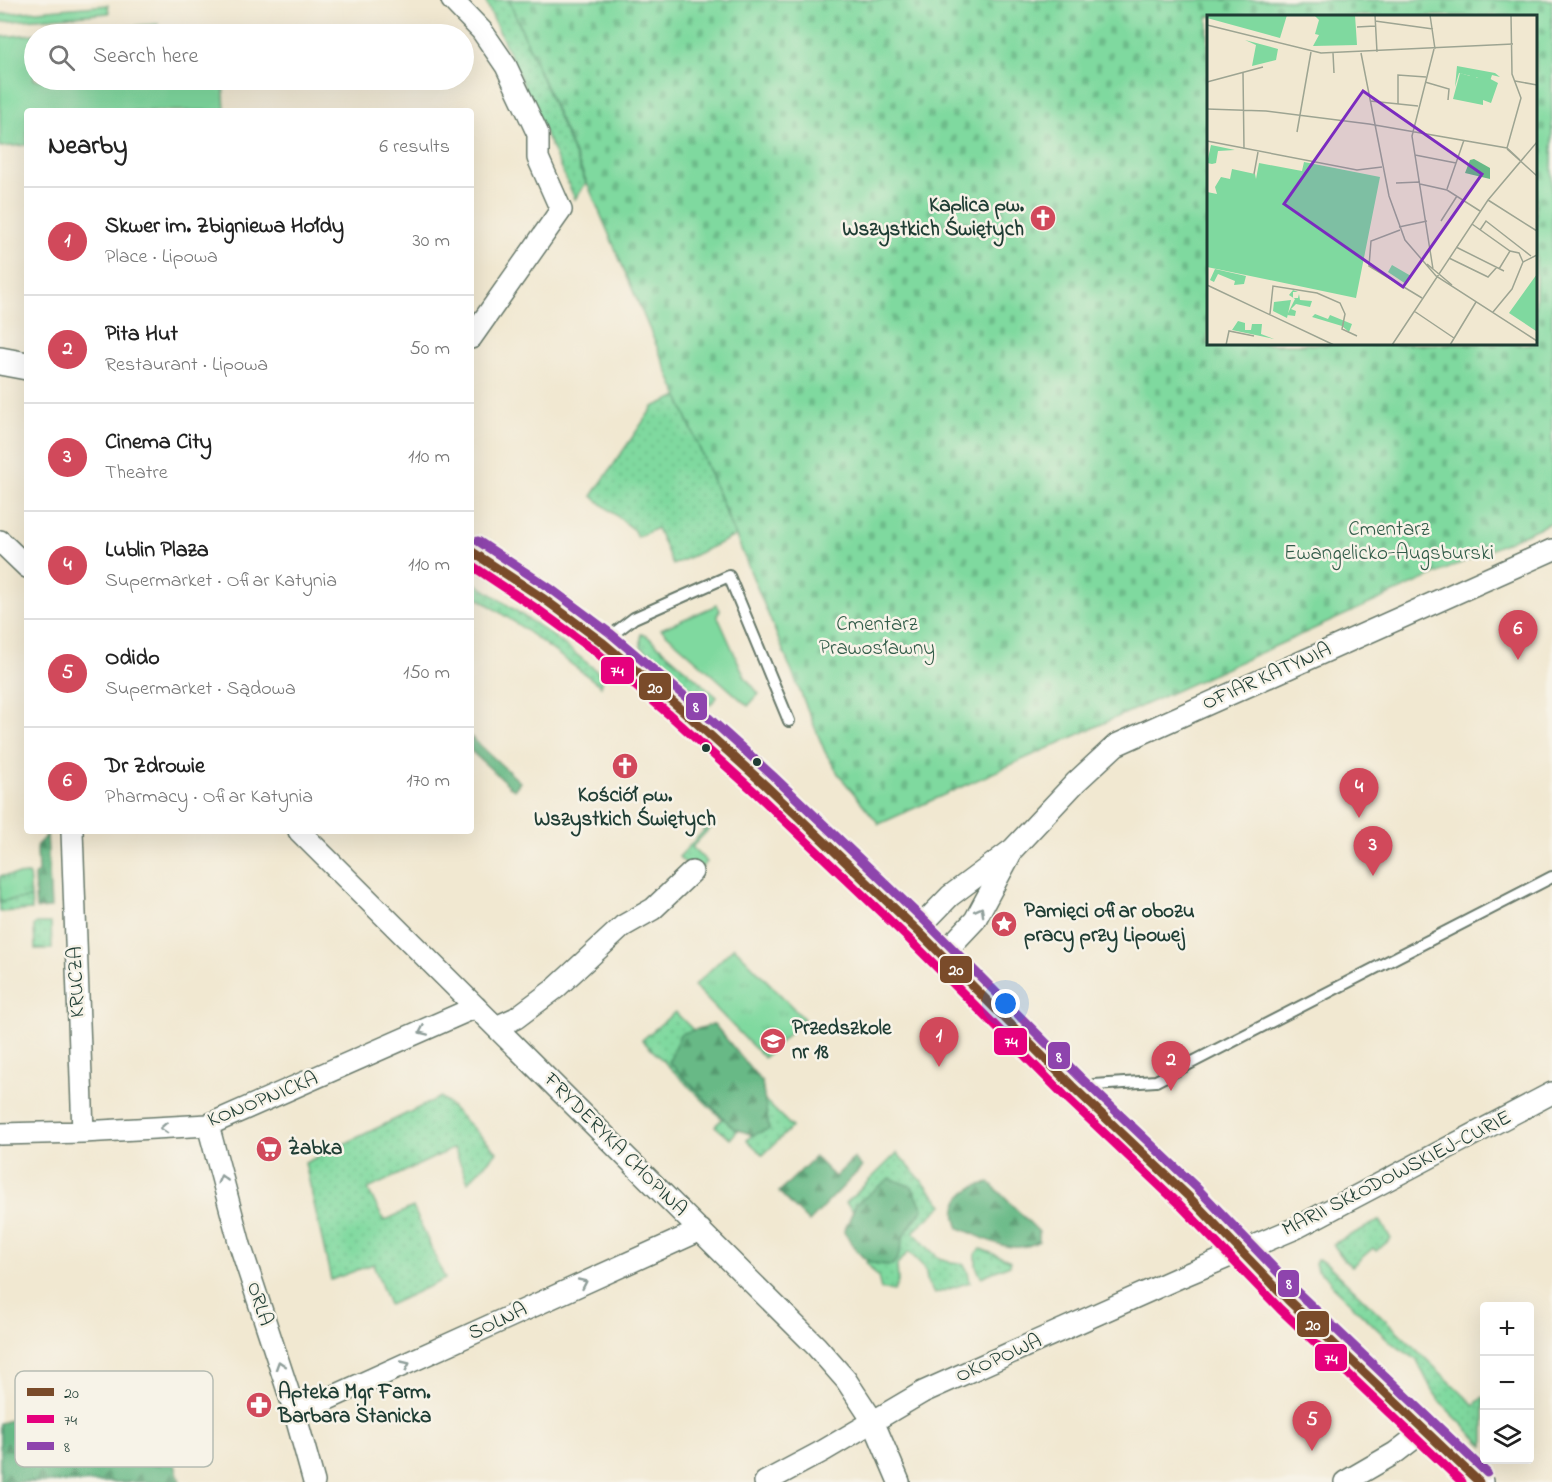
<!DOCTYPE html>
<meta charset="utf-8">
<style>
:root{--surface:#fff;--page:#f6f6f6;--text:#222;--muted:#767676;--line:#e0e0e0;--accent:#d1495b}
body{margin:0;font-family:"Indie Flower",sans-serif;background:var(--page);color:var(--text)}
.controls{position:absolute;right:18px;bottom:18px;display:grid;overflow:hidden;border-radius:6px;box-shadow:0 6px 24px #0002}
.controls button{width:54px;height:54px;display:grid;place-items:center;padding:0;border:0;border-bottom:2px solid var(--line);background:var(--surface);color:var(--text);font:30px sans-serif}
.you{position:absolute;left:1006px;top:1004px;width:21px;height:21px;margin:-15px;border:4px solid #fff;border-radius:50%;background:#1a73e8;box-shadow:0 0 0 9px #1a73e833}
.badge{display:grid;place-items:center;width:39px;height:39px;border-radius:50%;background:var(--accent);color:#fff;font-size:20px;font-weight:700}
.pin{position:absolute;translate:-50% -50px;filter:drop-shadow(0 2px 3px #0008)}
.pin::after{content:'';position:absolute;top:32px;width:21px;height:18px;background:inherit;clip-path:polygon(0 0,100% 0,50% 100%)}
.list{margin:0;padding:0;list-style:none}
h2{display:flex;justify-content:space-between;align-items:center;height:78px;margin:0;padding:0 24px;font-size:26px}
h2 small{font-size:20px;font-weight:400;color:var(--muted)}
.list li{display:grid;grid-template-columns:39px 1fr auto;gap:18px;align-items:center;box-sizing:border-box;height:108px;padding:0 24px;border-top:2px solid var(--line)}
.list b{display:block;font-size:22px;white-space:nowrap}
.list p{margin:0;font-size:20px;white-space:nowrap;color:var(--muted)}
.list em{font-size:20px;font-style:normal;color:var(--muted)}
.icon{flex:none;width:33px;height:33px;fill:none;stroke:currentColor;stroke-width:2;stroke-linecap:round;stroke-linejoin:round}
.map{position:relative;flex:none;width:1552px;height:1482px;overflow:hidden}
.search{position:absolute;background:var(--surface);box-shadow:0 6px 24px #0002;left:24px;top:24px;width:450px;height:66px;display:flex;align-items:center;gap:15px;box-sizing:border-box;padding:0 21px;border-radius:33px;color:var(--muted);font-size:22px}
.panel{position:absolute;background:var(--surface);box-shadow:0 6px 24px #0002;left:24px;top:108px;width:450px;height:726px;border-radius:6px}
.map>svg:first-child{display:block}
</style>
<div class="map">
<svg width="1552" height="1482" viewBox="0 0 1552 1482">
<defs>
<pattern id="grass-dots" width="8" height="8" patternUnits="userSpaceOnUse" patternTransform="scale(1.5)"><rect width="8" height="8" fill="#7fd99f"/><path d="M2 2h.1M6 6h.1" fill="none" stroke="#6dbb8a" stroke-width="1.8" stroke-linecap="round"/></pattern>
<pattern id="forest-firs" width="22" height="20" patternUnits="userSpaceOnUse" patternTransform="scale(1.5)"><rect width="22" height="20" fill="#67b986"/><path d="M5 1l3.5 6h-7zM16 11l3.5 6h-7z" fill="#54986e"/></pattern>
<pattern id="cemetery-stones" width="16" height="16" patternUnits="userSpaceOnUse" patternTransform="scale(1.5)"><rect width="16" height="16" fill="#7fd99f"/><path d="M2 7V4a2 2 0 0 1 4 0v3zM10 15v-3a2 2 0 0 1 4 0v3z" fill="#6dbb8a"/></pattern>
<pattern id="park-tufts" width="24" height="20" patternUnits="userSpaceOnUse" patternTransform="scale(1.5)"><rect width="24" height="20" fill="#7fd99f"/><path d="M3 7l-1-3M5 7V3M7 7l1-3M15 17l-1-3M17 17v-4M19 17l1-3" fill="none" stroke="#6dbb8a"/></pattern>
</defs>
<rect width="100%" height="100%" fill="#f7f3e8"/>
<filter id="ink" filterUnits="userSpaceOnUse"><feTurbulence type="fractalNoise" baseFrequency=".0167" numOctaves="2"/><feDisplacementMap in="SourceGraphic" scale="12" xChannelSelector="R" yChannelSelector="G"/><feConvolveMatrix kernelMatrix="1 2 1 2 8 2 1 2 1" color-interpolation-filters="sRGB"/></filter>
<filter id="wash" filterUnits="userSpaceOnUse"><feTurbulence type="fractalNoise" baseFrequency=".008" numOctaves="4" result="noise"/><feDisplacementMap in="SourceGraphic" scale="24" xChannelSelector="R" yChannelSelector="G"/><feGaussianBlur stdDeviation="1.35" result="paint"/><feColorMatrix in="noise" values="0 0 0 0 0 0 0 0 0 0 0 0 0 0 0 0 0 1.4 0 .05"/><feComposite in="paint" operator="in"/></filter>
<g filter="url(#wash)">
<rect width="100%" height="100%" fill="#f1e8d1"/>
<path fill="url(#grass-dots)" stroke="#4f8b6a" stroke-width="1.5" d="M485,0H509L586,183L575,199Z
M678,396L735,536L673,565L657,528L637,537L633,529L592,496L653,407Z
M471,580L557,639L597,671L601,677V686L520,626L471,593Z
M641,634L647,636L717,697L710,705L641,647Z
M709,825L711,827L692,847L707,862L696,873L679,857Z
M31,898L32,910L0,912V901Z
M37,923H51L52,949H35L34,925Z
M675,1012L792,1127L763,1155L747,1140L766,1119L756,1110L730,1139L715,1126L722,1119L642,1040Z
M441,1097L497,1152L468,1182L454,1148L368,1189L384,1221L413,1207L445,1279L389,1305L373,1264L331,1280L305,1163Z
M897,1153L943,1205L913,1232C922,1240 931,1253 941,1259C958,1268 965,1253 970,1282L934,1294L927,1280L925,1268L909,1252L897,1264L898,1282L894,1291L881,1289L878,1277L866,1262L874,1234L846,1203Z
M1380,1220L1391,1239L1376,1251L1373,1248L1352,1266L1344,1260L1333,1244Z
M981,1249L1011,1261L1010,1265L981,1277L976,1266V1253Z
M1317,1259L1326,1263L1474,1405L1483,1397L1484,1399V1446L1444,1406L1432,1390L1416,1359L1393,1344L1332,1286L1330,1280L1317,1270L1315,1263Z"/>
<path fill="url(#forest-firs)" stroke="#437b5d" stroke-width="1.5" d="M471,737L520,782L514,790L471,751Z
M47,835L51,908L36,909L34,876L38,872L37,845Z
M714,1024L762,1082L769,1129L753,1135L733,1128L669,1062L680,1034Z
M815,1157L835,1177L854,1158L862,1167L809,1222L779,1192Z
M890,1178L912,1187L923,1209L904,1235L898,1258L892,1265C863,1266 859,1254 844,1232L856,1204Z
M990,1183L1039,1232V1241C1012,1257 986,1238 959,1228C948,1202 965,1186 990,1183Z
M151,1379L180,1482H0V1423Z"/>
<path fill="url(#cemetery-stones)" stroke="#4f8b6a" stroke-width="1.5" fill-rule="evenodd" d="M509,0H1552V522L879,824L839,775L825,752L678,396ZM1208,16H1536V344H1208Z"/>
<path fill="url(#park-tufts)" stroke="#4f8b6a" stroke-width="1.5" d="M29,874L31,898L0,901V876Z
M734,947L804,1019L764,1058L694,986Z"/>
<path fill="#7fd99f" stroke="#4f8b6a" stroke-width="1.5" d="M108,5L109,13L0,22V14Z
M158,24L159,34H34V80H223L225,111H27V145L0,147V37Z
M717,605L720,610L717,615L745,677L759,694L748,706L661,629Z"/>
</g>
<g filter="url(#ink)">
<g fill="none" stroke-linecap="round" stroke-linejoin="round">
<defs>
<path id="service" d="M604,641L634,618L729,576L789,721
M1078,1086L1156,1081L1552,877"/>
<path id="minor" d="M452,0L482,31L506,66L538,134V158L561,210L471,338
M0,541L27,567
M72,831L83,1132
M299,831L816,1346L846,1380L873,1421L899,1482
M917,930L950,896L1013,849L1076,782L1116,745L1552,550
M942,955L975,920L1010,855
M496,1027L516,1018L556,988L623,926L653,909L692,872
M208,1125L240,1245L292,1403L314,1482
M0,1134L83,1132L208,1125L476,1007
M295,1414L701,1230
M765,1482L823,1451L923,1392L1178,1278L1296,1228L1552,1093
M1345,1482L1395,1453L1425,1430"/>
<path id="tertiary" d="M0,361L27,366
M471,551L544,599L602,642L680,708L765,785L917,930L1072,1086L1188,1196L1288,1300L1479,1482"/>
</defs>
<use href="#service" stroke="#68796b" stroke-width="14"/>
<use href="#minor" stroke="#68796b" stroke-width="24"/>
<use href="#tertiary" stroke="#68796b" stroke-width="30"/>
<use href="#service" stroke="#fff" stroke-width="10"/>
<use href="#minor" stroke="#fff" stroke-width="21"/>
<use href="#tertiary" stroke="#fff" stroke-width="27"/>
<defs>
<path id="bus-1" d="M471,551L544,599L602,642L680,708L765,785L917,930L1072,1086L1188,1196L1288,1300L1479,1482"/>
<path id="bus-2" d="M471,565L537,609L595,651L672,717L757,794L909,939L1064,1095L1180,1205L1280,1309L1462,1482"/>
<path id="bus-3" d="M478,541L551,589L610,633L688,699L773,776L926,922L1080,1077L1196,1187L1296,1291L1487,1473"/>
</defs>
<use href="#bus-1" stroke="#f7f3e8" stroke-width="14"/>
<use href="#bus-2" stroke="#f7f3e8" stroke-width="14"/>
<use href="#bus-3" stroke="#f7f3e8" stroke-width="14"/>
<use href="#bus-1" stroke="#7a4b2a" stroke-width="9"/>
<use href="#bus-2" stroke="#e5007d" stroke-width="9"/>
<use href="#bus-3" stroke="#8e44ad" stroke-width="9"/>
</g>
<defs><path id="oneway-chevron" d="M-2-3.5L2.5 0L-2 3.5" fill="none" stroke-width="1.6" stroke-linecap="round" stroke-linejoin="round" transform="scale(1.5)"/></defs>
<g stroke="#8f9e9a">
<use href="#oneway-chevron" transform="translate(980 911) rotate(-61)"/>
<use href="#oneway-chevron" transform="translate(423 1031) rotate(156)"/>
<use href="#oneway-chevron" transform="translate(164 1128) rotate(177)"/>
<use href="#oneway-chevron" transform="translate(222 1179) rotate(-105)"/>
<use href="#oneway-chevron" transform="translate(583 1283) rotate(-25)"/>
<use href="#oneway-chevron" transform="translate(280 1365) rotate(-108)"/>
<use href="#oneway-chevron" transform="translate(406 1365) rotate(-25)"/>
</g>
</g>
<defs>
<symbol id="church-disc" viewBox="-11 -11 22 22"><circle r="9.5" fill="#d1495b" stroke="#f7f3e8"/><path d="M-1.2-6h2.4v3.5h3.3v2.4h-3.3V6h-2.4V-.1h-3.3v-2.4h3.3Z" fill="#fff"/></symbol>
<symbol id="sight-disc" viewBox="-11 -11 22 22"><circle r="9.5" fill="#d1495b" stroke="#f7f3e8"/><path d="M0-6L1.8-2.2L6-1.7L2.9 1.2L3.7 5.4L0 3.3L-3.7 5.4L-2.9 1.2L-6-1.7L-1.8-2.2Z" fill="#fff"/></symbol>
<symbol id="school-disc" viewBox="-11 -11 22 22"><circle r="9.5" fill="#d1495b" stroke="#f7f3e8"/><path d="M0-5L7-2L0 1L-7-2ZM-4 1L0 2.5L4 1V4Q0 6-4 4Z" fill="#fff"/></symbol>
<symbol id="supermarket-disc" viewBox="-11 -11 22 22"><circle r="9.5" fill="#d1495b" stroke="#f7f3e8"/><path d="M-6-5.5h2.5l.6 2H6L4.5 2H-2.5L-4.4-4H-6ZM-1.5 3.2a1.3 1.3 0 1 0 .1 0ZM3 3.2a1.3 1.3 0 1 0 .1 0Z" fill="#fff"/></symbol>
<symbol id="pharmacy-disc" viewBox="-11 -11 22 22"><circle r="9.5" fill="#d1495b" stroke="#f7f3e8"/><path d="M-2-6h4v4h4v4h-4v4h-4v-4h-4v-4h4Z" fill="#fff"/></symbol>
</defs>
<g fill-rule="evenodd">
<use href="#church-disc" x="1028" y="203" width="30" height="30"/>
<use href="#church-disc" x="610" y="751" width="30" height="30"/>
<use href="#sight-disc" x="989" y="909" width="30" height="30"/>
<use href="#school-disc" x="758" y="1026" width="30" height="30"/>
<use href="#supermarket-disc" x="254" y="1134" width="30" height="30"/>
<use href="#pharmacy-disc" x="244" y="1390" width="30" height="30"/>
</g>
<g fill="#1f3d34" stroke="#f7f3e8" stroke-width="2">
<circle cx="706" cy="748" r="5"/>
<circle cx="757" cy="762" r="5"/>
</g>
<g text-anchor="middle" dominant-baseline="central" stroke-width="5" stroke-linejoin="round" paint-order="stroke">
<g font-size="21" font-weight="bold" fill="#1f3d34" stroke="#f7f3e8" text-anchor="start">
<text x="1024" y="206" text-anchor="end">Kaplica pw.<tspan x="1024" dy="24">Wszystkich Świętych</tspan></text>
<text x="625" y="796" text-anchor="middle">Kościół pw.<tspan x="625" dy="24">Wszystkich Świętych</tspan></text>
<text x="1024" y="912">Pamięci ofiar obozu<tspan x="1024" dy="24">pracy przy Lipowej</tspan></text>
<text x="792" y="1029">Przedszkole<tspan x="792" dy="24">nr 18</tspan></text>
<text x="288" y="1149">Żabka</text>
<text x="278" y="1393">Apteka Mgr Farm.<tspan x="278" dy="24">Barbara Stanicka</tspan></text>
</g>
<g font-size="21" fill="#325c49" stroke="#f7f3e8">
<text x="1389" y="530">Cmentarz<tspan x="1389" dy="24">Ewangelicko-Augsburski</tspan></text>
<text x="877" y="625">Cmentarz<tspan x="877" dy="24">Prawosławny</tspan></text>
</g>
<g font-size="21" fill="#1f3d34" stroke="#f7f3e8">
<text transform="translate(1267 677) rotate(-24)">OFIAR KATYNIA</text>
<text transform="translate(77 982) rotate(-92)">KRUCZA</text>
<text transform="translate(263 1100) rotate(-22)">KONOPNICKA</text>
<text transform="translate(615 1145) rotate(45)">FRYDERYKA CHOPINA</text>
<text transform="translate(1397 1174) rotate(-27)">MARII SKŁODOWSKIEJ-CURIE</text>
<text transform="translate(259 1304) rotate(72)">ORLA</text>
<text transform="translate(498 1322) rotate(-25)">SOLNA</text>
<text transform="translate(999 1359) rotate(-24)">OKOPOWA</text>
</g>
</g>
<g transform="translate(1207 15)">
<rect width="330" height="330" fill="#f1e8d1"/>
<path d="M250,51L288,58L293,62L285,60L283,66L252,58L248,72ZM8,254L39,261L37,269L27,270L28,266L11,259L7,267L3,265ZM86,275L91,277H86V283H91L92,279L93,285L105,286L103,292L89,289L84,294L89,296L88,301L80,300L88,284L82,280ZM108,299L121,304L123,300L145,309L142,317L135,311L105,302ZM31,306L38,308V315H44L45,309H55L54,319L67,324L25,315Z" fill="#7fd99f"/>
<path d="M267,144L283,153V164L258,158L263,145Z" fill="#67b986"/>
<path d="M97,147L173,162L149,283L0,252V177L10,179L8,172L14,162L23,164L25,154L48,159L49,164L52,148L95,156Z" fill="#7fd99f"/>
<path d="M0,0H80L73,23L0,3ZM107,0H148L150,30L106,31L112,20L108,19L112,5ZM38,25L71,34L69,45L45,51L49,30ZM264,56L272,58L269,63H273L274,59L291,68L284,88L276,85V90L246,84L253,58L263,61ZM4,130L28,135L11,136L9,148L5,149L0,148ZM84,285L80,303L66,296L67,287Z" fill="#7fd99f"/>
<path d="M185,250L204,261L199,269L181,257ZM330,259V315L329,316L302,298Z" fill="#7fd99f"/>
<path fill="none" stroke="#9da492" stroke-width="1.5" d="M168,0L170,37M223,0L228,34M168,6L226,14M0,10L114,38L306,29M150,12L168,11M126,38L127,58M154,38L182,181L198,225L229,261L330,326M36,58L37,134M308,66L330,70M0,67L56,52M218,67L242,74L241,85M163,86L211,91M191,89V60L219,62M0,94L59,96L162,109L300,133L313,145M90,117L104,37M0,126L150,155L175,152M300,133L314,83L305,59L304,0M300,134L330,161M208,140L249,148M47,159L51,137M189,168L213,167M213,169L240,175L273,196M240,174L257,125M281,185L330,216M234,206L250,181M265,209L303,236L312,238L316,247M192,212L220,206M193,215L164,226L162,251L215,283M273,215L279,206L324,241M249,232L297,256M242,243L281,262L290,252M220,249L245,270M226,254L205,121L227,34M292,254L303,236M0,270L127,330M207,296L247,323M286,297L305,274L316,247L330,240M63,299L66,271L110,278L133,288L138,299L135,314L150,321M19,330L22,316L47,321M185,330L281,185L330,127M243,330L269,287"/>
<path fill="#7b2cbf" fill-opacity="0.15" stroke="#7b2cbf" stroke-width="3" d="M156,76L275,159L196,272L77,189Z"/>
<rect width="330" height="330" fill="none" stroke="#1f3d34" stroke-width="3"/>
</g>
<rect x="15" y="1371" width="198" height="96" rx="9" fill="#f7f3e8" stroke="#b6bcb2" stroke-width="1.5"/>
<rect x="27" y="1388" width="27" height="8" fill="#7a4b2a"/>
<rect x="27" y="1415" width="27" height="8" fill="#e5007d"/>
<rect x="27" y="1442" width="27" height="8" fill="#8e44ad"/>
<g font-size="16" fill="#1f3d34">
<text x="64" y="1398">20</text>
<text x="64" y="1425">74</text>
<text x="64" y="1452">8</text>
</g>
<g stroke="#f7f3e8" stroke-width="2">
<rect x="600" y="656" width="35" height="29" rx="6" fill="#e5007d"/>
<rect x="638" y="672" width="34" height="29" rx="6" fill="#7a4b2a"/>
<rect x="685" y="692" width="23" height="29" rx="6" fill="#8e44ad"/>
<rect x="939" y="955" width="34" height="29" rx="6" fill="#7a4b2a"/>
<rect x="993" y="1027" width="35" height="29" rx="6" fill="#e5007d"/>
<rect x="1047" y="1041" width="24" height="29" rx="6" fill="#8e44ad"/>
<rect x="1277" y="1269" width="23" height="29" rx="6" fill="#8e44ad"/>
<rect x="1296" y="1310" width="34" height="28" rx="6" fill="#7a4b2a"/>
<rect x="1314" y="1343" width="34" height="29" rx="6" fill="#e5007d"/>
</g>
<g font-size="16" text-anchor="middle" font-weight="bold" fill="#fff">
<text x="617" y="676">74</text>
<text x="655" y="693">20</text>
<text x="696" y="712">8</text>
<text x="956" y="975">20</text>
<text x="1011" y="1047">74</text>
<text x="1059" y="1062">8</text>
<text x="1289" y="1289">8</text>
<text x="1313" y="1330">20</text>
<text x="1331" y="1364">74</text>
</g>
</svg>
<div class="controls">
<button>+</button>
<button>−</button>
<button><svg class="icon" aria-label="layers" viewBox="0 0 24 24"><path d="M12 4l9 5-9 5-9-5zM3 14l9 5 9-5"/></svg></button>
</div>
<div class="you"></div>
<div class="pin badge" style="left:939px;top:1067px">1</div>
<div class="pin badge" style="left:1171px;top:1091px">2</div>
<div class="pin badge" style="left:1373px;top:876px">3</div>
<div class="pin badge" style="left:1359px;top:818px">4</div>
<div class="pin badge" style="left:1312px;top:1451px">5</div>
<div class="pin badge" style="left:1518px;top:660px">6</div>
<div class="search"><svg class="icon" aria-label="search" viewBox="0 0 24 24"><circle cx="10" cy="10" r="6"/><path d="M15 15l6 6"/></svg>Search here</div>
<section class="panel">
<h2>Nearby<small>6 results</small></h2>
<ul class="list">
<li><span class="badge">1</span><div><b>Skwer im. Zbigniewa Hołdy</b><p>Place · Lipowa</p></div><em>30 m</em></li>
<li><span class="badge">2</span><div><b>Pita Hut</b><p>Restaurant · Lipowa</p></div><em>50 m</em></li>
<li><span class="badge">3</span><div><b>Cinema City</b><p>Theatre</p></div><em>110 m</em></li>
<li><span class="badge">4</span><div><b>Lublin Plaza</b><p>Supermarket · Ofiar Katynia</p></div><em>110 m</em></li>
<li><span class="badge">5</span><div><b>Odido</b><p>Supermarket · Sądowa</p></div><em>150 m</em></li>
<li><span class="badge">6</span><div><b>Dr Zdrowie</b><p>Pharmacy · Ofiar Katynia</p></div><em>170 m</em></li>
</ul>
</section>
</div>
